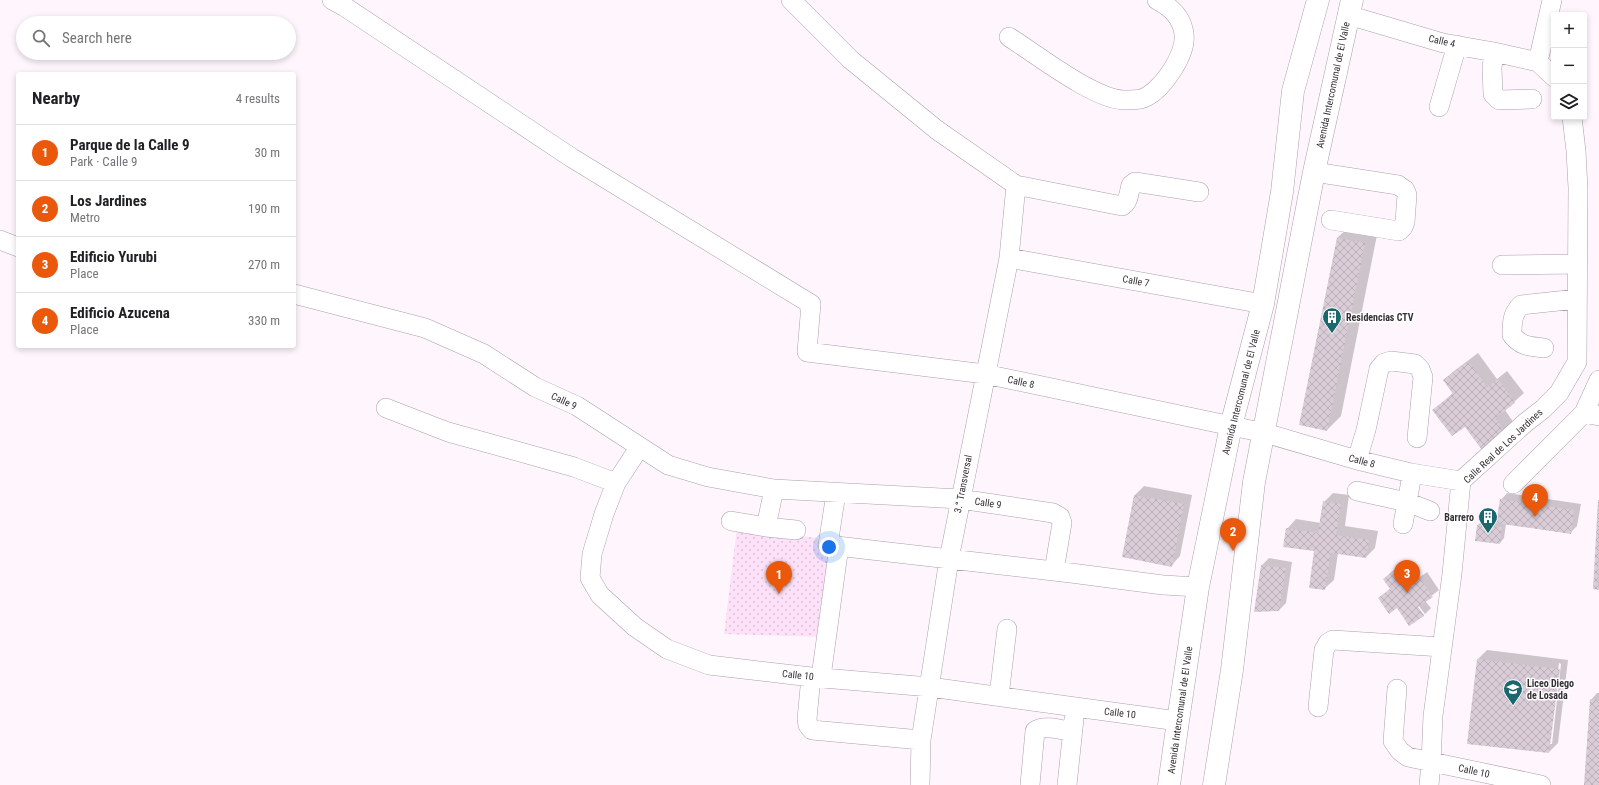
<!DOCTYPE html>
<meta charset="utf-8">
<style>
:root{--surface:#fff;--page:#f6f6f6;--text:#202124;--muted:#757577;--line:#e0e0e0;--accent:#ea580c}
body{margin:0;font-family:"Roboto Condensed",sans-serif;background:var(--page);color:var(--text)}
.controls{position:absolute;right:12px;top:12px;display:grid;overflow:hidden;border-radius:4px;box-shadow:0 2px 6px #0003}
.controls button{width:36px;height:36px;display:grid;place-items:center;padding:0;border:0;border-bottom:1px solid var(--line);background:var(--surface);color:var(--text);font:20px sans-serif}
.you{position:absolute;left:829px;top:547px;width:14px;height:14px;margin:-10px;border:3px solid #fff;border-radius:50%;background:#1a73e8;box-shadow:0 0 0 6px #1a73e833}
.badge{display:grid;place-items:center;width:26px;height:26px;border-radius:50%;background:var(--accent);color:#fff;font-size:13px;font-weight:700}
.pin{position:absolute;translate:-50% -33px;filter:drop-shadow(0 1px 2px #0008)}
.pin::after{content:'';position:absolute;top:21px;width:14px;height:12px;background:inherit;clip-path:polygon(0 0,100% 0,50% 100%)}
.list{margin:0;padding:0;list-style:none}
h2{display:flex;justify-content:space-between;align-items:center;height:52px;margin:0;padding:0 16px;font-size:17px}
h2 small{font-size:13px;font-weight:400;color:var(--muted)}
.list li{display:grid;grid-template-columns:26px 1fr auto;gap:12px;align-items:center;box-sizing:border-box;height:56px;padding:0 16px;border-top:1px solid var(--line)}
.list b{display:block;font-size:15px;white-space:nowrap}
.list p{margin:0;font-size:13px;white-space:nowrap;color:var(--muted)}
.list em{font-size:13px;font-style:normal;color:var(--muted)}
.icon{flex:none;width:22px;height:22px;fill:none;stroke:currentColor;stroke-width:2;stroke-linecap:round;stroke-linejoin:round}
.map{position:relative;flex:none;width:1599px;height:785px;overflow:hidden}
.search{position:absolute;background:var(--surface);box-shadow:0 2px 6px #0003;left:16px;top:16px;width:280px;height:44px;display:flex;align-items:center;gap:10px;box-sizing:border-box;padding:0 14px;border-radius:22px;color:var(--muted);font-size:15px}
.panel{position:absolute;background:var(--surface);box-shadow:0 2px 6px #0003;left:16px;top:72px;width:280px;height:276px;border-radius:4px}
.map>svg:first-child{display:block}
</style>
<div class="map">
<svg width="1599" height="785" viewBox="0 0 1599 785">
<defs>
<pattern id="park-dots" width="8" height="8" patternUnits="userSpaceOnUse"><rect width="8" height="8" fill="#fde1f8"/><path d="M2 2h.1M6 6h.1" fill="none" stroke="#d9c1d5" stroke-width="1.8" stroke-linecap="round"/></pattern>
<pattern id="building-cross-hatch" width="8" height="8" patternUnits="userSpaceOnUse"><rect width="8" height="8" fill="#d9ccd7"/><path d="M0 0l8 8M0 8l8-8" fill="none" stroke="#bbb0b9"/></pattern>
</defs>
<rect width="100%" height="100%" fill="#fff6fd"/>
<path fill="url(#park-dots)" d="M737,527L817,538L820,546L832,554L825,637L724,634Z"/>
<path fill="#0003" fill-rule="evenodd" d="M1351,225L1378,230L1341,416L1327,430L1337,238Z
M1478,353L1497,379L1507,371L1524,393L1505,410L1514,423L1505,432L1465,425L1434,410L1454,392L1444,380L1454,371Z
M1144,486L1192,495L1180,556L1171,566L1135,495Z
M1333,493L1349,495L1345,526L1378,531L1375,548L1366,557L1338,553L1334,580L1324,589L1316,551L1287,529L1296,519L1321,523L1324,502Z
M1507,493L1581,504L1577,526L1570,533L1506,524L1504,538L1500,543L1476,540L1478,525L1482,521L1497,522L1501,500Z
M1269,558L1292,562L1286,603L1279,610L1255,611L1262,565Z
M1406,562L1417,579L1427,572L1439,590L1425,601L1431,608L1425,614L1416,602L1414,603L1424,615L1410,625L1397,607L1379,598L1391,588L1384,579L1391,572Z
M1487,650L1568,660L1558,743L1549,752L1478,659ZM1559,663L1561,664L1552,744H1549Z
M1597,693H1599V785H1585L1591,700Z"/>
<path fill="url(#building-cross-hatch)" d="M1337,238L1365,243L1327,431L1299,425Z
M1468,361L1487,387L1498,379L1515,403L1495,418L1506,433L1482,450L1465,427L1452,436L1432,410L1453,394L1443,380Z
M1134,495L1184,504L1172,567L1122,557Z
M1500,499L1574,510L1571,534L1496,523Z
M1598,500H1599V590L1593,589Z
M1323,501L1341,504L1336,535L1369,540L1366,558L1331,553L1325,590L1309,588L1314,551L1283,547L1286,528L1318,533Z
M1477,525L1502,527L1500,544L1475,541Z
M1261,565L1286,568L1279,611L1254,612Z
M1399,568L1410,585L1420,579L1433,597L1418,607L1424,616L1409,626L1397,608L1389,614L1378,598L1390,589L1383,579Z
M1477,659L1560,669L1549,753L1467,744Z
M1590,699L1599,700V785H1584Z"/>
<g fill="none" stroke-linecap="round" stroke-linejoin="round">
<defs>
<path id="minor" d="M332,0L345,7L572,158L811,304L807,352L985,374L1265,433L1357,460L1411,473L1461,481
M791,0L851,60L937,130L1016,185L1122,206C1129,202 1129,192 1131,185L1135,182L1199,192
M1348,15L1443,43L1494,52L1538,62
M1009,37C1036,54 1092,98 1123,100C1128,100 1136,100 1141,99C1161,93 1187,54 1184,34C1182,17 1171,7 1157,0
M1494,52L1492,68L1493,94L1499,100L1532,99
M1538,62L1552,0
M1538,62L1554,77
M1439,107L1457,45
M1314,172L1398,185L1405,190L1407,195L1405,222L1403,227L1399,231L1331,220
M0,240L18,247
M1009,258L1263,304
M1502,265L1577,264
M294,294L425,328L484,354L535,387L577,406L668,465L708,477L774,489L960,499L1053,513L1060,517L1062,523L1054,571
M1544,348C1529,346 1522,347 1512,335C1512,323 1512,314 1521,305L1577,299
M386,408L448,432L574,467L616,483
M1584,413L1599,380
M639,448L616,483L604,514L592,554L590,578L600,595L635,627L667,649L709,665L811,677L930,687L1178,721
M1357,460L1366,430L1379,369L1384,363L1391,361L1415,364L1420,369L1423,377L1417,438
M1513,484L1584,413L1599,416
M774,489L766,527L796,530
M1357,491L1407,502L1430,511
M836,493L828,545L1071,573L1163,585L1198,587
M731,521L766,527
M1403,524L1410,486L1411,473
M811,677L807,719L808,725L812,730L921,740
M821,677L839,546
M1397,689L1393,741L1400,751L1408,757L1541,785
M999,696L1007,629
M1318,707L1324,650L1328,643L1333,640L1442,647
M920,785L921,740L949,559L1009,258L1016,185
M1030,785L1035,731C1044,724 1062,730 1072,732
M1067,785L1074,719
M1429,785L1431,763L1433,716L1452,574L1461,481L1525,423L1543,409L1559,393L1577,362L1578,188L1576,151L1572,117"/>
<path id="major" d="M1169,785L1178,721L1198,587L1231,426L1263,304L1282,192L1293,91L1318,0
M1214,785L1232,670L1254,482L1314,172L1352,0"/>
</defs>
<use href="#minor" stroke="#ac9faa" stroke-width="20"/>
<use href="#major" stroke="#ac9faa" stroke-width="23"/>
<use href="#minor" stroke="#fff" stroke-width="19"/>
<use href="#major" stroke="#fff" stroke-width="22"/>
</g>
<defs>
<symbol id="building-pin" viewBox="-11 -11 22 30"><path d="M0 17L-7.5 6A9.5 9.5 0 1 1 7.5 6Z" fill="#1a676d" stroke="#fff"/><path d="M-4-6H4V6H1V3H-1V6H-4ZM-2.5-4.3h1.7v1.8h-1.7ZM.8-4.3h1.7v1.8H.8ZM-2.5-1h1.7V.8h-1.7ZM.8-1h1.7V.8H.8Z" fill="#fff"/></symbol>
<symbol id="school-pin" viewBox="-11 -11 22 30"><path d="M0 17L-7.5 6A9.5 9.5 0 1 1 7.5 6Z" fill="#1a676d" stroke="#fff"/><path d="M0-5L7-2L0 1L-7-2ZM-4 1L0 2.5L4 1V4Q0 6-4 4Z" fill="#fff"/></symbol>
</defs>
<g fill-rule="evenodd">
<use href="#building-pin" x="1321" y="306" width="22" height="30"/>
<use href="#building-pin" x="1477" y="506" width="22" height="30"/>
<use href="#school-pin" x="1502" y="678" width="22" height="30"/>
</g>
<g text-anchor="middle" dominant-baseline="central" stroke-width="3" stroke-linejoin="round" paint-order="stroke">
<g font-size="10" fill="#352f34" stroke="#fff">
<text transform="translate(1442 41) rotate(13)">Calle 4</text>
<text transform="translate(1333 85) rotate(-78)">Avenida Intercomunal de El Valle</text>
<text transform="translate(1136 281) rotate(10)">Calle 7</text>
<text transform="translate(1021 382) rotate(12)">Calle 8</text>
<text transform="translate(1241 392) rotate(-76)">Avenida Intercomunal de El Valle</text>
<text transform="translate(564 401) rotate(25)">Calle 9</text>
<text transform="translate(1503 446) rotate(-43)">Calle Real de Los Jardines</text>
<text transform="translate(1362 461) rotate(15)">Calle 8</text>
<text transform="translate(963 484) rotate(-79)">3.° Transversal</text>
<text transform="translate(988 503) rotate(8)">Calle 9</text>
<text transform="translate(798 675) rotate(6)">Calle 10</text>
<text transform="translate(1180 710) rotate(-82)">Avenida Intercomunal de El Valle</text>
<text transform="translate(1120 713) rotate(7)">Calle 10</text>
<text transform="translate(1474 771) rotate(12)">Calle 10</text>
</g>
<g font-size="10" font-weight="bold" fill="#352f34" stroke="#fff" text-anchor="start">
<text x="1346" y="317">Residencias CTV</text>
<text x="1474" y="517" text-anchor="end">Barrero</text>
<text x="1527" y="683">Liceo Diego<tspan x="1527" dy="12">de Losada</tspan></text>
</g>
</g>
</svg>
<div class="controls">
<button>+</button>
<button>−</button>
<button><svg class="icon" aria-label="layers" viewBox="0 0 24 24"><path d="M12 4l9 5-9 5-9-5zM3 14l9 5 9-5"/></svg></button>
</div>
<div class="you"></div>
<div class="pin badge" style="left:779px;top:594px">1</div>
<div class="pin badge" style="left:1233px;top:551px">2</div>
<div class="pin badge" style="left:1407px;top:593px">3</div>
<div class="pin badge" style="left:1535px;top:517px">4</div>
<div class="search"><svg class="icon" aria-label="search" viewBox="0 0 24 24"><circle cx="10" cy="10" r="6"/><path d="M15 15l6 6"/></svg>Search here</div>
<section class="panel">
<h2>Nearby<small>4 results</small></h2>
<ul class="list">
<li><span class="badge">1</span><div><b>Parque de la Calle 9</b><p>Park · Calle 9</p></div><em>30 m</em></li>
<li><span class="badge">2</span><div><b>Los Jardines</b><p>Metro</p></div><em>190 m</em></li>
<li><span class="badge">3</span><div><b>Edificio Yurubi</b><p>Place</p></div><em>270 m</em></li>
<li><span class="badge">4</span><div><b>Edificio Azucena</b><p>Place</p></div><em>330 m</em></li>
</ul>
</section>
</div>
